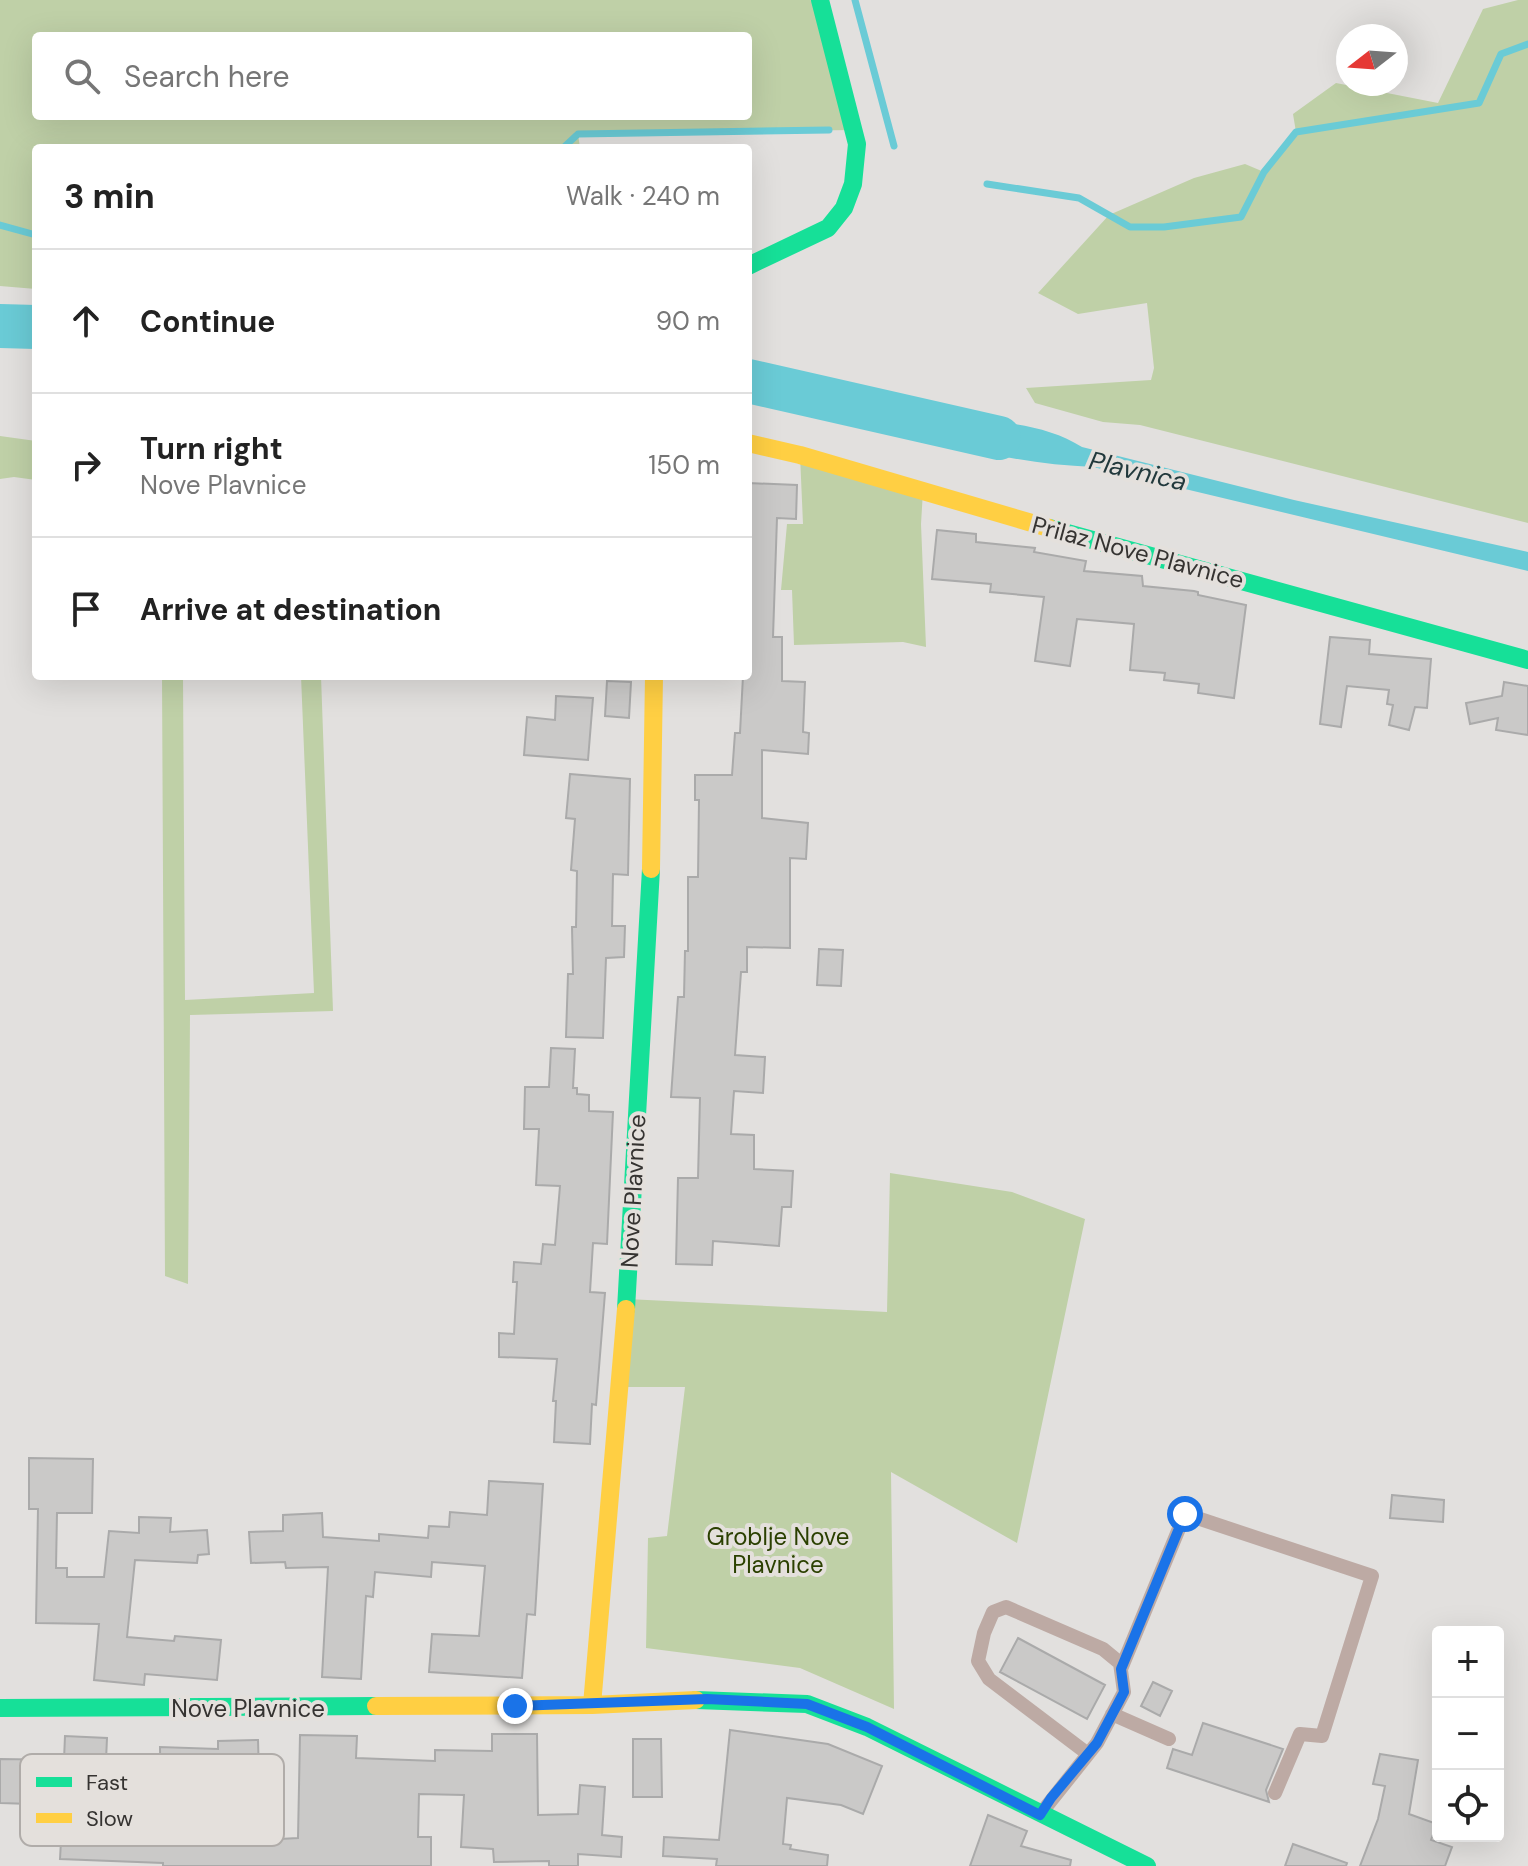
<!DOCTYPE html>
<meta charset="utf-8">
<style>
:root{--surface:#fff;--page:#f6f6f6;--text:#222;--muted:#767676;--line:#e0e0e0}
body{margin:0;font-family:"DM Sans",sans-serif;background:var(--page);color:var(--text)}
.controls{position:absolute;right:24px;bottom:24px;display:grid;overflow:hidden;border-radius:8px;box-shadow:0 8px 32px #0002}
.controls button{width:72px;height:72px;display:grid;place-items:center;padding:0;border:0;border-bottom:2px solid var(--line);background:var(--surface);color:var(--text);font:40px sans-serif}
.compass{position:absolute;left:1336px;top:24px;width:72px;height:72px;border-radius:50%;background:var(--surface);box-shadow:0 8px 32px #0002;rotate:253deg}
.stop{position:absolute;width:24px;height:24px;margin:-18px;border:6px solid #1a73e8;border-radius:50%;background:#fff}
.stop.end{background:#1a73e8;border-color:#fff;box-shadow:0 2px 8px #0008}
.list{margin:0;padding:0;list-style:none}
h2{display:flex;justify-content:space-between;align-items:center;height:104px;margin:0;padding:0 32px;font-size:34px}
h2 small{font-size:26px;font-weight:400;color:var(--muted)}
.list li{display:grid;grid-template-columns:52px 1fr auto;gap:24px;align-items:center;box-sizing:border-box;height:144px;padding:0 32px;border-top:2px solid var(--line)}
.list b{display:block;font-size:30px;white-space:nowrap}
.list p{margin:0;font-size:26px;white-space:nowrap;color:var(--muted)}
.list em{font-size:26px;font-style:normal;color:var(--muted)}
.icon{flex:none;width:44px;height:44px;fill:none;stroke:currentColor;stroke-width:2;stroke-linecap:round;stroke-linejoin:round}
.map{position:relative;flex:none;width:1528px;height:1866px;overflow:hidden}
.search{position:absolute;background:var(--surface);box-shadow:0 8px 32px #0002;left:32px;top:32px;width:720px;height:88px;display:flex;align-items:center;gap:20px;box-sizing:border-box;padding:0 28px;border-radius:8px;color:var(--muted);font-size:30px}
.panel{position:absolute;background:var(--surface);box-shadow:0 8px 32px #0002;left:32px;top:144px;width:720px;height:536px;border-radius:8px}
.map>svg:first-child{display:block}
</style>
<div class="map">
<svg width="1528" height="1866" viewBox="0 0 1528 1866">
<rect width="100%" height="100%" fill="#e2e0de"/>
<path fill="#bfd0a7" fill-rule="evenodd" d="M0,0H820L853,130L578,134L580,148H36V289L0,286ZM36,36H748V116H36Z
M1518,0H1528V523L1140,425L1103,422L1035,403L1026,388L1151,380L1154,368L1147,303L1078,314L1038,293L1109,215L1194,178L1245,164L1264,172L1296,132L1293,114L1336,83L1438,103L1483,9Z
M0,436L36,441V480L14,477L0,479Z
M800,455L923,491L921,524L926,647L903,642L794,645L792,590H781L787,524H803Z
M162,676H183L185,1000L314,993L301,676H321L333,1011L190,1015L188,1284L165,1276Z
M890,1173L1012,1192L1085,1219L1017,1543L891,1472L894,1709L800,1668L646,1648L648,1538L667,1536L685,1387H619L627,1299L887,1312Z"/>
<path fill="#6acbd6" d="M957,419C998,421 1046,424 1082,447L1294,500L1528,552V571L1093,467C1043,465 990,457 944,439L941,424Z"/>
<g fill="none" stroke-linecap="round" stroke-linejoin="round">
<path stroke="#6acbd6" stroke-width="7" d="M855,0L894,146
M563,148L578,134L829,130
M987,184L1079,198L1130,227H1164L1241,217L1264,172L1296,132L1479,103L1501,54L1528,44
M0,225L36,235"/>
<path stroke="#6acbd6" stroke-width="44" d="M0,326L36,327
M748,381L999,438"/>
</g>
<path fill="#cac9c8" stroke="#aaa" stroke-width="2" d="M748,483L797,485L796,519L777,518L773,637H782V681L805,682L803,732L809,733L808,754L762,750V818L808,823L806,859L790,858V948L747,947V972H741L735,1055L765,1057L763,1093L734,1091L731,1134L754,1135V1169L793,1171L791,1207H782L779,1246L713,1241L712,1265L676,1264L678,1178H698L700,1098L671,1097L678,997H684L685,951H688V877H698L699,800H695V775H732L735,733H740L743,676H748Z
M937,530L976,534V542L1035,548L1034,552L1086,561L1084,571L1142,576L1143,586L1194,591L1198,592V595L1246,605L1234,698L1198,693L1199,684L1164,680L1165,673L1130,670L1134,624L1077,619L1070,666L1035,661L1044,597L990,592L991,584L932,579Z
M1330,637L1370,640L1369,654L1431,659L1427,708L1415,707L1409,730L1389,725L1393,705L1387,704L1389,690L1347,686L1341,727L1320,724Z
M607,681L631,682L629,718L605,716Z
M1504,682L1528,686V735L1496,730L1498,718L1470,724L1466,703L1502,696Z
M556,696L593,698L588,760L524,755L527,717L555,720Z
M570,774L630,779L628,875L613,874L612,926H625L624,957L606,958L603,1038L566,1037L568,974H573L572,927H576L577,871L571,870L575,819L566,818Z
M819,949L843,950L841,986L817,985Z
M551,1048L575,1049L573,1088H577V1094L589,1095V1111L613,1112L607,1244L593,1243L590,1292L605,1293L596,1405L592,1404L590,1444L554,1442L556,1401H553L557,1359L499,1357V1333L514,1334L517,1282H513L514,1262L541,1264L543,1244L555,1245L560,1186L536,1185L539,1129H524L525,1087H549Z
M29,1458L93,1459L92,1513H57L56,1568H67V1577H104L109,1531L139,1533V1517L171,1518L170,1532L207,1530L209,1554L198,1555L197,1563L135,1560L127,1637L174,1641L175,1636L221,1640L217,1680L145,1674L144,1685L94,1680L99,1624L36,1623L38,1509H29Z
M489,1481L543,1484L535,1615L527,1614L522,1678L429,1672L432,1634L479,1636L485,1566L432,1562L431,1577L375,1572L373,1597L366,1596L361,1679L322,1677L328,1567L286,1568L285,1562L251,1563L249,1532L283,1531V1515L322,1513L323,1537L379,1541V1534L428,1538L429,1526L449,1527L450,1512L487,1515Z
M1392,1495L1444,1500L1443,1522L1390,1518Z
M1018,1638L1105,1685L1087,1719L1000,1672Z
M1153,1682L1172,1691L1160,1716L1141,1706Z
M1203,1723L1283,1749L1266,1790L1269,1802L1167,1768L1173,1749L1192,1755Z
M730,1730L828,1744L882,1766L863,1814L841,1805L787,1798L783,1844L791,1845L790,1849L828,1855L827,1866H716L717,1859L663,1856L664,1837L719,1840Z
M492,1734H537L538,1815L578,1814L580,1785L605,1787L602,1835L622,1837L621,1857L578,1854V1866H549V1861L494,1862L493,1849L461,1847L464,1795L419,1794L418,1837H431V1866H163V1863L60,1859L63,1805L0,1803V1759L64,1760L65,1736L107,1738L103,1828L161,1831L160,1747L218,1749V1741L258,1740L261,1840L298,1838L300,1735L357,1736L356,1758L435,1761V1750L492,1751Z
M633,1739H661L662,1797H633Z
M1380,1754L1418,1760L1409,1814L1437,1824L1431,1840L1452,1847L1445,1866H1360L1378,1819L1385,1786L1373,1784Z
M988,1815L1027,1831L1021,1846L1071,1860L1070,1866H970Z
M1293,1844L1347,1863L1346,1866H1285Z"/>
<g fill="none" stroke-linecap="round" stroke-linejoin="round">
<path stroke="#bdaaa4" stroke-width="14" d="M1121,1669L1185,1514L1372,1576L1322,1736L1300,1734L1275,1793
M1112,1714L1169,1739
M1042,1812L1097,1743L1124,1692L1120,1663L1103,1649L1006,1607L993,1612L984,1633L978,1661L989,1679L1088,1754"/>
<path stroke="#16e098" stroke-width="18" d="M748,266L828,228L844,208L853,184L857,144L820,0
M1049,528L1528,660
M626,1309L651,869
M696,1700L807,1704L867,1727L1147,1866
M0,1708L376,1706"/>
<path stroke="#ffcf43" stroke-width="18" d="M748,443L800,455L1049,528
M651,869L654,676
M592,1705L626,1309
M376,1706L592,1705L696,1700"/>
</g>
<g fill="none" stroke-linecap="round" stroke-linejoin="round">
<path stroke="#1a73e8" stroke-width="10" d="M515,1706L707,1699L807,1704L867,1727L1040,1815L1051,1798L1097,1743L1124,1692L1121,1669L1185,1514"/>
</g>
<g text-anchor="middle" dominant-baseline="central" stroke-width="8" stroke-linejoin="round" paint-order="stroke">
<g font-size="24" fill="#353331" stroke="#e4e0dc">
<text transform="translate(1138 552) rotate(15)">Prilaz Nove Plavnice</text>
<text transform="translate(633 1191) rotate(-87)">Nove Plavnice</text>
<text x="248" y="1708">Nove Plavnice</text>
</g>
<g font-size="24" fill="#2b4001" stroke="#e4e0dc">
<text x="778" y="1536">Groblje Nove<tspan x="778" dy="28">Plavnice</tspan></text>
</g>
<g font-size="26" font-style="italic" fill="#22393c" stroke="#e4e0dc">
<text transform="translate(1138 471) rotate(13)">Plavnica</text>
</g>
</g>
<rect x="20" y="1754" width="264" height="92" rx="12" fill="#e4e0dc" stroke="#b0aca9" stroke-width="2"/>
<rect x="36" y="1777" width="36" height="10" fill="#16e098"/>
<rect x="36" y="1813" width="36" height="10" fill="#ffcf43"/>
<g font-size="22" fill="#353331">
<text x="86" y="1790">Fast</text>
<text x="86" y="1826">Slow</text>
</g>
</svg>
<div class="controls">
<button>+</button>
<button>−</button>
<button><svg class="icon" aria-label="locate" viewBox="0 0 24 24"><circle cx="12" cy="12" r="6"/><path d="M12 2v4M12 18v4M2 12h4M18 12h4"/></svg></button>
</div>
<svg class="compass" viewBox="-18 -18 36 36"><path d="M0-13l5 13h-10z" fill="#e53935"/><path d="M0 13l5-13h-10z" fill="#767676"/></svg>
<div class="stop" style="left:1185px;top:1514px"></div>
<div class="stop end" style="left:515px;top:1706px"></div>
<div class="search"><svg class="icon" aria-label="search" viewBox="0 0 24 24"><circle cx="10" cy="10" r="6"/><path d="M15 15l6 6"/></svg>Search here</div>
<section class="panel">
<h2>3 min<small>Walk · 240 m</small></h2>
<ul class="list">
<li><svg class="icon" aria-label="ahead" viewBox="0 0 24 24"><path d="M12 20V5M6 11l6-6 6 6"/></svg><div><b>Continue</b></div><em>90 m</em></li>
<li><svg class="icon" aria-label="right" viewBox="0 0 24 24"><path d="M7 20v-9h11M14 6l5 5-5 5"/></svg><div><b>Turn right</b><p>Nove Plavnice</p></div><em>150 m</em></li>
<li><svg class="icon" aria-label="arrive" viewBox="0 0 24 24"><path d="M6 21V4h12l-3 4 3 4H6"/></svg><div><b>Arrive at destination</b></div></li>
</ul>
</section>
</div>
